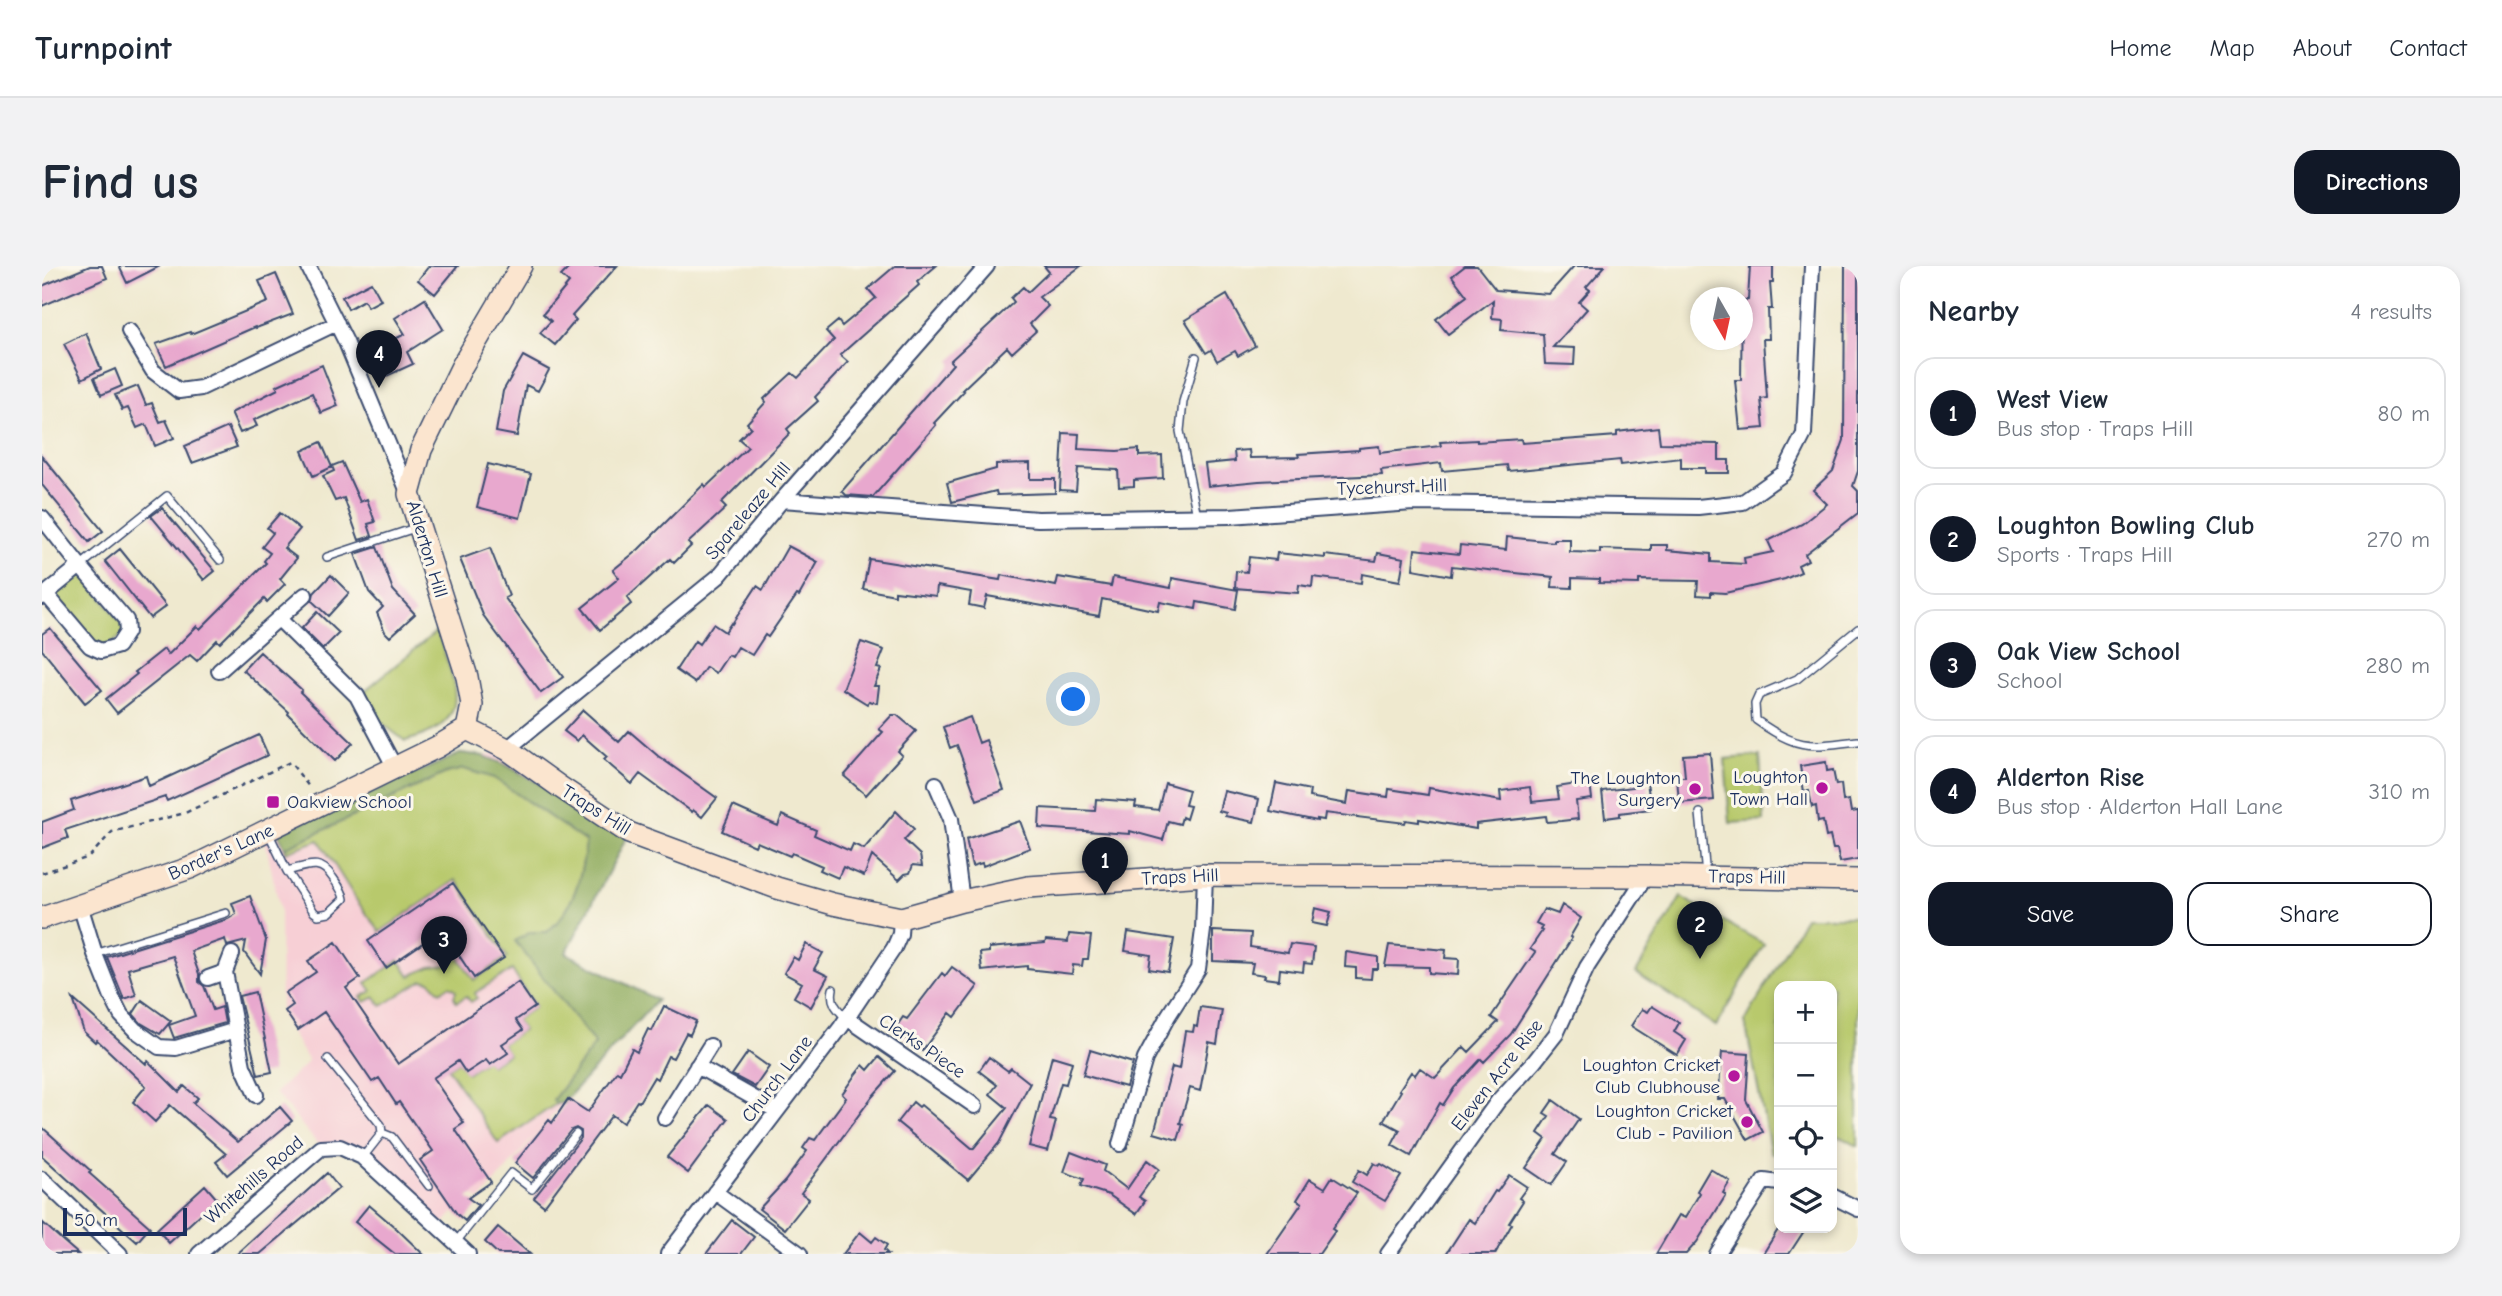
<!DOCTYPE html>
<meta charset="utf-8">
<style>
:root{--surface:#fff;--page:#f2f2f3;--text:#1f2937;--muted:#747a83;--line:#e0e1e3;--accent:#111827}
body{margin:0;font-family:"Comic Neue",sans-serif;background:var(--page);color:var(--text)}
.controls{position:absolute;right:21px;bottom:21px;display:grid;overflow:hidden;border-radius:14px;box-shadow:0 4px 10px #0003}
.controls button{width:63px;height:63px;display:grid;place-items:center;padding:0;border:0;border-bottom:2px solid var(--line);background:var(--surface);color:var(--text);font:35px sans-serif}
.compass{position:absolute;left:1648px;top:21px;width:63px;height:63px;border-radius:50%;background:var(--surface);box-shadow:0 4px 10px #0003;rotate:171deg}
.scale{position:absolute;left:21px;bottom:18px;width:124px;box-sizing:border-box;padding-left:7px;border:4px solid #1b2f5e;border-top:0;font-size:19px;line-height:24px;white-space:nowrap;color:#1b2f5e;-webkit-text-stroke:5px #fbf7ec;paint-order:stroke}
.you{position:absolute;left:1032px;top:434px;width:24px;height:24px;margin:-18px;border:5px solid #fff;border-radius:50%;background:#1a73e8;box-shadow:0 0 0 10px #1a73e833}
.badge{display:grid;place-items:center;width:46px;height:46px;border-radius:50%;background:var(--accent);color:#fff;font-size:23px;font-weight:700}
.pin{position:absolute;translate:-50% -58px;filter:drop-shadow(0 2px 4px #0008)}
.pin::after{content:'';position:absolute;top:37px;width:24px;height:21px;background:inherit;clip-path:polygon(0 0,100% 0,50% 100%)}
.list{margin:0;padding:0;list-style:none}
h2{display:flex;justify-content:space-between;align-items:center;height:91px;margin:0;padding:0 28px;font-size:30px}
h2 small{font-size:23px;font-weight:400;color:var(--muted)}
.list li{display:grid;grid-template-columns:46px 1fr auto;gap:21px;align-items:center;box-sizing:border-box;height:112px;margin:0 14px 14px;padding:0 14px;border:2px solid var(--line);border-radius:21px}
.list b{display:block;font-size:26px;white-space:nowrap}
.list p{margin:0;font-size:23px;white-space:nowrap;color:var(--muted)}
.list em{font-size:23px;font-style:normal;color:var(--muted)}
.actions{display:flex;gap:14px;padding:21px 28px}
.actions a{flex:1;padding:16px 0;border:2px solid var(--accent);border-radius:21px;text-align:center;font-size:24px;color:var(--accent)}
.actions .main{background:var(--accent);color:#fff}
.icon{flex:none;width:38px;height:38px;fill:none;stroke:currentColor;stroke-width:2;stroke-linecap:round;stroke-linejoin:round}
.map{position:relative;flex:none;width:1816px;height:988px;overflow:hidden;border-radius:21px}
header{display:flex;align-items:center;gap:42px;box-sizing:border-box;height:98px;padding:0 35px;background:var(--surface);border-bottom:2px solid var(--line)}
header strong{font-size:33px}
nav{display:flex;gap:38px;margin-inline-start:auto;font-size:24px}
.intro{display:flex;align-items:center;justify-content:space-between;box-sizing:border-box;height:168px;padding:0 42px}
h1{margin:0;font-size:49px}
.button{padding:18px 32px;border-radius:21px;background:var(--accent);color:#fff;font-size:24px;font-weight:700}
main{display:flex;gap:42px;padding:0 42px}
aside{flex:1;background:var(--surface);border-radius:21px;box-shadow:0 4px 10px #0003}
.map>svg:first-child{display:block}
</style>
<header>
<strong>Turnpoint</strong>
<nav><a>Home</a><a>Map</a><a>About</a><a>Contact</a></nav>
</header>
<div class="intro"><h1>Find us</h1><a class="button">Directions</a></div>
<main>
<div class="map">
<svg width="1816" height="988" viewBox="0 0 1816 988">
<rect width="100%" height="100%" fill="#fbf7ec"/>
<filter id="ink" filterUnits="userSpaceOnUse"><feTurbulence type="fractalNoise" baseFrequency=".0143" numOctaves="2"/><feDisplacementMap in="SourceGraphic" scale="14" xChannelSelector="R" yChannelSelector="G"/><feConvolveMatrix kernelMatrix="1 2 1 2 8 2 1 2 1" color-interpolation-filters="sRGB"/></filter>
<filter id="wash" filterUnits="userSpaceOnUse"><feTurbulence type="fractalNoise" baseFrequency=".00686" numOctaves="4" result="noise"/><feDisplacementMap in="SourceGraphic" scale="28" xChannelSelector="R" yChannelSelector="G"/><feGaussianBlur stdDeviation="1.57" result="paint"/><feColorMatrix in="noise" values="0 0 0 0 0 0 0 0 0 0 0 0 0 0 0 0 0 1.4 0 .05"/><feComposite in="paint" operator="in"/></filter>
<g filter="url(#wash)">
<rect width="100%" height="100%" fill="#efe9cf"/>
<path fill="#f7cfd5" d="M465,483L587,567L524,687L615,734L521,837L438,934L429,928L397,963L320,891L279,882L233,827L266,796L239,748L238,644L223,574L419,487L442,490Z"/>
<path fill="#b8c96c" stroke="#6a7c65" stroke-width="2" d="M38,300L85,366L59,385L4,328Z
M395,365C412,418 436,457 363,475L337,455L320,427Z
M1718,490L1722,555L1688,557L1683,493Z
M422,503L452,512L544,576C540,609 532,644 506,666H489L474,675L553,778L511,834L514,838L456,877L406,802L416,795L425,807L444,794L449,799L466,788L460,778L481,764L474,754L493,741L470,704L433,727L435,732L429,736L424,730L415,736L412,731L414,725L412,722L407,720L398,726L388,715L380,714L340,740L333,731L323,736L319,731L330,725L324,717L357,694L368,710L388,701L406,699L417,692L432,714L465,691L414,614L338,666L315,635L277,574L244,586L243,582L404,507Z
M1639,631L1722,678L1674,760L1594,707Z
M1763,651H1816V880L1790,867V720H1737V890L1729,887L1703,756Z"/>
<path fill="#92ad60" stroke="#566e5f" stroke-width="2" d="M420,487L442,490L462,498L587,567L524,687L615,734L521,837L514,838L511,834L553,778L473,675L489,666H505C532,644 540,609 544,576L452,512L422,503L404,507L243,582L236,567Z"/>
<g id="blocks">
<path fill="#e8a8ce" d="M48,0H60L65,12L0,40V20Z
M77,0H118L85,17Z
M387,0H416L393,28L376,14Z
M529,0H575L530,50L534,54L513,79L498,67L509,55L501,48L527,17L519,10Z
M853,0H894L875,16L877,19L798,89L806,96L773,131L776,135L745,163L748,167L679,237L684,242L646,277L649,280L632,297L628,293L585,332L589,338L558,364L540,342L577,312L571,304L597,283L662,218L664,221L706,181L697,173L709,161L705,157L724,136L722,133L750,107L756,112L792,74L784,65L796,55L800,60L834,32L826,23Z
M1002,0H1039L997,31L1006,40L988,58L994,65L970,87L965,81L920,124L922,125L892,157L894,159L831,231L804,229L800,225L911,98L908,95L972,36L969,32L981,21L986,26L1007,6Z
M1423,0H1435L1454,24L1507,28L1532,0H1563L1544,21L1548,24L1537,36L1545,43L1511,81L1533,82L1532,99L1503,98L1501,68L1459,64L1460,53L1450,52L1451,34L1406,68L1394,53L1425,30L1410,10Z
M1708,0H1731V17H1728L1730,43H1726L1727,73H1721L1725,132L1719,133L1722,162L1698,164L1693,114H1699L1700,34H1706Z
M1803,0H1816V205L1811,220L1816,225V247L1763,288L1766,294L1756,299L1759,306L1743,313L1683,327L1669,326V330L1655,329L1656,315L1597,314V318L1557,317V313L1530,312V322L1510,321L1511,311L1410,300L1409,310L1371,303L1373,283L1417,288L1418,279L1464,284L1465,271L1512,276V273H1528V286L1558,287V283L1609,285V279H1625V284L1669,288V296L1703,298L1702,292L1731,286L1726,275L1760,258L1785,238L1771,224L1791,205L1802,174Z
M234,8L251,48L214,62L213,61L124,100L114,78L148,66L149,68L226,36L217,15Z
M329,16L339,34L326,41L322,34L306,43L300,31Z
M1185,29L1213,80L1196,90L1193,85L1175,95L1169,84L1164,87L1143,54Z
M383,33L401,63L365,86L371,98L338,113L325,87L363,68L353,52Z
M44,67L59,103L40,113L22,78Z
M481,90L507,104L496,125L484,119L475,170L454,166L461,125Z
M280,99L296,140L279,147L270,127L212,154L215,160L198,167L189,147L236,123L234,120Z
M73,103L80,120L59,129L52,112Z
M96,120L104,139L110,137L118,156L124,154L132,172L113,180L104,158L95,162L86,142L80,144L73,129Z
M186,161L195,181L150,197L143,180Z
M1616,161L1618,177L1677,178V194H1687V207H1663V202H1639V192L1579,199L1578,194L1466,205L1465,199L1400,205L1399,197L1339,204L1340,209L1217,215L1166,220L1163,198L1193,195L1192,185L1207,184L1208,192L1257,191L1256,188L1317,184V182L1337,180L1338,187L1399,180L1398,176L1435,174V176L1479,173L1480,177L1522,174L1575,170V166Z
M1021,167L1037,168L1036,183L1075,185L1097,183V190L1120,189L1121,212L1092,214V220L1077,221L1076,204L1036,202L1034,225L1018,224Z
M279,176L290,201L271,210L260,185Z
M0,190L61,265L47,276L0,219Z
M300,196L318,236L325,233L333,256L326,258L330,270L317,274L302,232L293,235L281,210L292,205L290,200Z
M988,197V213H1013V227L955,229L954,225L910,236L905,217L954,203V198Z
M446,198L489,208L478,252L435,241Z
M120,242L173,305L162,314L109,250Z
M238,247L258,263L242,282L255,292L238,313L243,318L225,336L222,333L178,377L175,374L155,395L148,389L75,447L64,433L95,408L93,406L122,383L126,389L155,360L158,363L224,297L222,295L228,287L220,281L231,267L225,262Z
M746,280L776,296L757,330L755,329L726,371L723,369L710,389L696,381L690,391L686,389L674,407L664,401L653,417L634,404L653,375L657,378L671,358L683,366L689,357L690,358L715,320L721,324Z
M335,281L351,324L373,348L348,371L343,366L335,347L341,341L327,326L313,288Z
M448,282L467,330L463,332L521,411L499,427L441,349L418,293Z
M78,283L124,340L108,352L63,295Z
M1235,287L1283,292V289L1334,295L1336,287L1362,292L1358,315L1320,308L1319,317L1271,311L1270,321L1257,319L1256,327L1193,322L1194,305L1205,306L1207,291L1234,294Z
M827,293L958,314L959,309L1014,320L1016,311L1069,320L1071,311L1129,322L1130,312L1196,324L1193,343L1155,336L1154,343L1118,336L1116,345L1060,333L1057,350L945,330L942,342L927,339L929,326L895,320L894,330L853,325V329L821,323Z
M289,309L307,327L286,350L270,335L272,327Z
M275,346L297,367L281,383L260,362Z
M8,362L60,424L43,437L0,384V368Z
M819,376L842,384L835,402L839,403L832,420H837L835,437L827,435L825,438L801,423Z
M218,386L260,424L258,426L311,477L293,495L246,448L247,446L201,404Z
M541,444L577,476L587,465L616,490L675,532L660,551L651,544L650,546L598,508L590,518L562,494L565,491L540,469L535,475L522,465Z
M850,449H855L874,465L856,485L860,489L824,529L802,510L841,466L837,463Z
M928,451L937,477L944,474L962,524L935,534L915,479L908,482L901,461Z
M217,469L226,489L125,535L123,531L23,564L26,572L0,582V556L32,544L29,535L104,510L107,520Z
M1668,487L1672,534L1637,537L1635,511H1643L1641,489Z
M1784,496L1785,505L1791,504L1794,519L1799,518L1801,535L1807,534L1809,546L1816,545V593L1798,596L1795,583H1791L1788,570L1784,571L1781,555L1776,556L1774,540L1770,541L1767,525L1762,526L1758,500Z
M1548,516L1550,533L1534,535L1536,553L1519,555L1505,556L1504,550L1434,558V563L1377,553V556L1364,554L1363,557L1283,547L1282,554L1275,553V555L1228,545L1234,517L1268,524L1267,531L1305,538L1307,525L1346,531L1347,523L1386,529L1387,522L1459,535L1458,525L1488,521L1490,536L1517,533L1515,521Z
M1605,516L1609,543L1578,547V550L1563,552L1560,525L1591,521L1590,518Z
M1123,517L1147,524L1143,539L1148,540L1144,553L1140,551L1138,558L1126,555L1121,574L1088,565V568L997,562L998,542L1053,545L1054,533L1094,536L1093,541L1116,544Z
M1182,525L1217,533L1212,556L1183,550L1184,547L1177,545Z
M691,540L736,560L740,549L774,564L772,569L808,585L811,578L822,583L854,545L872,563L862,574L878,589L880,600L871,599L868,607L863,608L857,614L830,590L822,610L801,601L796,612L778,604L780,600L750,587L748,590L715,576L713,580L680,565Z
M978,555L988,582L941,600L940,597L930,600L924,573Z
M411,617L462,692L432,712L400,664L344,702L326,675Z
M208,630L224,674L218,708L202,686L204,675L185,680L183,673L149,685L157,708V716L162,720L171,744L180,741L183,757L132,772L127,759L153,750L131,690L86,703L94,729L82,733L65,691L186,653L194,648L190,637Z
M1520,639L1539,652L1528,671L1530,672L1469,768L1442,796L1439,793L1412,822L1401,839L1398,837L1369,890L1350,879L1358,864L1341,855L1359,825L1357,824L1369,806L1373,809L1378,802L1393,812L1422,781L1427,786L1456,756L1449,751L1493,686L1488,683L1500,665L1498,664L1500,660L1494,657L1502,643L1516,648Z
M1273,642L1289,646L1285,660L1270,657Z
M1171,665L1209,667L1208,681L1246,687L1248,678L1272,681L1270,698L1262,697L1261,706L1238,703L1237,714L1222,712L1223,709L1209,707L1211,697L1171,695Z
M1086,666L1132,673L1126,706L1107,703L1109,689L1083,685Z
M1027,668L1049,670L1046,693H1041L1040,700L1031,699L1030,708L985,703V700L940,705L938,687L947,686V682L1003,677L1004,674L1026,676Z
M294,676L318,712L304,722L356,798L476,716L493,741L474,754L481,764L460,778L466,787L448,799L444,794L424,807L416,795L391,812L422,857L413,863L449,916L426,932L436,939L423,955L415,948L378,894L391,885L357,836L354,838L337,812L330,816L282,746L256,764L243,745L251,739L243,727L274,706L266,695Z
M764,678L781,687L772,703L786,710L769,741L752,731L760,717L742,707L751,691L756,694Z
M1347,679L1404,684L1403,692L1417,693L1416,709L1387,707V701L1343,700Z
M1304,686L1336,691V703H1330L1329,713L1314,712V702L1303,701Z
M910,701L936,720L913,751L908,747L880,785L852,764L861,751L865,753L900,707L903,710Z
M213,726L230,806L216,809L197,730Z
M31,733L104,798L106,795L137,826L142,820L156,832L151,837L196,876L238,841L250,855L185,909L174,896L184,888L128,839L113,856L91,836L104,820L55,774L53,776L42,766Z
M100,734L129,755L118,768L99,757L91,748Z
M622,740L654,755L648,769L644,767L631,792L626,790L615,813L612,811L597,836L595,835L581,857L570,849L502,940L492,932L539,872V865L534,862L529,864L491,912L473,897L507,854L510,857L526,833L546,846L575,805L578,807L590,783L595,786L606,763L610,765Z
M1610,740L1637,757L1632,766L1644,774L1635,789L1589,760L1600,743L1606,746Z
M1158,741L1180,744L1175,778L1167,776L1158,825L1148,822L1138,857L1141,858L1136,874L1112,867L1130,801L1137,803L1143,765L1151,766L1152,760L1155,761Z
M1048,784L1091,797L1084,821L1041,809Z
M706,786L727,801L713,821L690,809Z
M1680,786L1707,788L1704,834L1721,866L1706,874L1683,833H1676Z
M1010,790L1030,796L1024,818L1019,817L1008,854L1014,855L1006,885L987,880Z
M837,791L853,805L830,831L759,927L767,933L743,963L717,943L743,915L765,885L761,882L768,872L773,874L804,832L800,828L813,809L821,799L826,804Z
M947,791L966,805L969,802L988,817L957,877L926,914L855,856L871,836L877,841L879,839L931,883L965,842L948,828L955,819L937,805Z
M1511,834L1537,853L1513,888L1525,896L1509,919L1484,902L1504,873L1496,867L1507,850L1502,847Z
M667,839L686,853L646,907L625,891Z
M0,861L49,905L47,907L108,961L95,976L0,890Z
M1029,886L1063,899L1061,905L1085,923L1105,894L1117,903L1097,931L1103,935L1094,948L1067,929L1039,920L1042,913L1022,906Z
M1332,897L1337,900L1339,898L1359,910L1343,935L1310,916L1317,904L1325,909Z
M1668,903L1688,915L1681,927L1684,929L1655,976L1644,988H1614L1637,949L1643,952L1658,927L1655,925Z
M285,907L297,922L218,988H195Z
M1467,909L1485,921L1477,932L1481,935L1467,957L1470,958L1453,988H1404L1427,953L1433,957L1453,925L1455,926Z
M1290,911L1315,927L1290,963L1293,965L1277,988H1225L1260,937L1255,934L1268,913L1283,922Z
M163,919L175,933L127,977L115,963Z
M327,939L355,963L381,988H353L313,956Z
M690,954L712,971L699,988H664Z
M0,956L21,975L36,988H0Z
M456,961L474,976L488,988H456L443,976Z
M1737,962H1764L1747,988H1721Z
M818,966L830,976L834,971L845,979L842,984L846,988H801Z"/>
</g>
</g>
<g filter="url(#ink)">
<use href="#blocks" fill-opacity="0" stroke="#3b4b6f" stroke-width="2"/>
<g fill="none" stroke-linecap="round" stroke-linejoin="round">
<defs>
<path id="lane" d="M1154,91L1141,136L1138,165L1155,250
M285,291L376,261
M38,300L125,230L178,294
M1816,363L1755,413L1717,429L1713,438L1714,454C1756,484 1767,481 1816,475
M1658,547L1664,610
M226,566L245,605L272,646L276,649L287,647L302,633C301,625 296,619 291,612C278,592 266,600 245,605
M53,688L184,647
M791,723C788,736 795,743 804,752
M286,793L339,859L340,867L321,891
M340,867L350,871L387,920
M414,976L469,907L490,923L534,868"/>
<path id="street" d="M266,0L304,76L367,228
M87,65L111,105L137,125L159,122L295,57
M740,234L996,253L1188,250L1371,237L1656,241L1701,236L1742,207L1762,168L1770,0
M0,252L38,300L0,331
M4,328L48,380L59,385L76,380L85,366L84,354L38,300
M237,353L315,430L352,500
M177,405L263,329
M465,483L677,310L740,234L945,0
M894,518L909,553L920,635
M38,639L53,688L70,731L79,749L93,764L117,781L134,782L194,764L201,800L214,829
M183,706L190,688
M166,712L183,706L194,764
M805,752L933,840
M655,800L735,845
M623,852L668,780
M1078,878L1103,793L1126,750L1156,703L1161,664L1163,609
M0,913L78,988
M673,926L758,988
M1790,930L1816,943
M157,988L279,882L298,881L320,891L426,988
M626,988L799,761L852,682L858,668L859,652
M1346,988L1456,835L1492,796L1514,768L1545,701L1604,610
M1675,988L1722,915L1737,917"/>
<path id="secondary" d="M425,463L465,483L518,521L587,567L735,622L791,638L859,652L920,635L986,621L1163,609L1604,610L1816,614
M425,463L430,439L425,411L367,228L379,184L420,100L479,0
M0,652L148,602L395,481L425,463"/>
</defs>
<use href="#lane" stroke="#3b4b6f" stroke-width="10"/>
<use href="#street" stroke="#3b4b6f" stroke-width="18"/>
<use href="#secondary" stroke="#3b4b6f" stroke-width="24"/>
<path stroke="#3b4b6f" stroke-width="2.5" stroke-dasharray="5 5" stroke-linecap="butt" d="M0,607L47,591L70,566L143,547L248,496L268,522"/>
<use href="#lane" stroke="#fff" stroke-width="7"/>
<use href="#street" stroke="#fff" stroke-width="14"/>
<use href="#secondary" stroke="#fbe5cf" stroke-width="21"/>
</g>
</g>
<g fill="#b5179e" stroke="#fbf7ec" stroke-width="2.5">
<circle cx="1780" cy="522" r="7"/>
<circle cx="1653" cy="523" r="7"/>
<rect x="224" y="529" width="14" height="14" rx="3.5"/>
<circle cx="1692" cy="810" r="7"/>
<circle cx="1705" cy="856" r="7"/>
</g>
<g text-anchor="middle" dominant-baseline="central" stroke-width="6" stroke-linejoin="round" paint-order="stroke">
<g font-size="19" fill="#1b2f5e" stroke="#fbf7ec">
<text transform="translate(1350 221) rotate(-2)">Tycehurst Hill</text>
<text transform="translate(706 245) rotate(-50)">Spareleaze Hill</text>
<text transform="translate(385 283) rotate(73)">Alderton Hill</text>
<text transform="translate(554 544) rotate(32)">Traps Hill</text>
<text transform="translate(179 586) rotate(-24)">Border's Lane</text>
<text transform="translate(1138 611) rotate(-3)">Traps Hill</text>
<text transform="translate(1705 611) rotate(1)">Traps Hill</text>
<text transform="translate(880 780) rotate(34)">Clerks Piece</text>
<text transform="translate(1455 809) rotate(-52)">Eleven Acre Rise</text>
<text transform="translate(735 813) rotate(-53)">Church Lane</text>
<text transform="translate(212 914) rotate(-41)">Whitehills Road</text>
</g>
<g font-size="19" fill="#1b2f5e" stroke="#fbf7ec" text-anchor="end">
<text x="1766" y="511">Loughton<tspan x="1766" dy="22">Town Hall</tspan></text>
<text x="1639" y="512">The Loughton<tspan x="1639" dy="22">Surgery</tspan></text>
<text x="245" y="536" text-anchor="start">Oakview School</text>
<text x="1678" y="799">Loughton Cricket<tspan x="1678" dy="22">Club Clubhouse</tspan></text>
<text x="1691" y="845">Loughton Cricket<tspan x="1691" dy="22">Club - Pavilion</tspan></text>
</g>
</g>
</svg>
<div class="controls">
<button>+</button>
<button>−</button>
<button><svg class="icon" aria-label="locate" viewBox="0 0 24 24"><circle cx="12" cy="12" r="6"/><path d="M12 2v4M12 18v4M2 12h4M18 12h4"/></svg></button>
<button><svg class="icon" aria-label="layers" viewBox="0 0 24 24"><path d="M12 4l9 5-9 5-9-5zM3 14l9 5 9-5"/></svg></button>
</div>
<svg class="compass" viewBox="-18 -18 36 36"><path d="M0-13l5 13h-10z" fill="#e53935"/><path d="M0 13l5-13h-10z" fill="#747a83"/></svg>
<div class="scale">50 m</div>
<div class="you"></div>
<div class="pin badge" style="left:1063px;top:629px">1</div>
<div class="pin badge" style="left:1658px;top:693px">2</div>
<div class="pin badge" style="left:402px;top:708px">3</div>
<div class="pin badge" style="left:337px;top:122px">4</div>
</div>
<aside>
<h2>Nearby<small>4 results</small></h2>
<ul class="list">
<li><span class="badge">1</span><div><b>West View</b><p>Bus stop · Traps Hill</p></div><em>80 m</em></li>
<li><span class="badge">2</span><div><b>Loughton Bowling Club</b><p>Sports · Traps Hill</p></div><em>270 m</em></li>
<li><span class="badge">3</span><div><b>Oak View School</b><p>School</p></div><em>280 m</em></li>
<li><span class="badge">4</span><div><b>Alderton Rise</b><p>Bus stop · Alderton Hall Lane</p></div><em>310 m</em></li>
</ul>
<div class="actions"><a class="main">Save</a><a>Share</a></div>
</aside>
</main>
